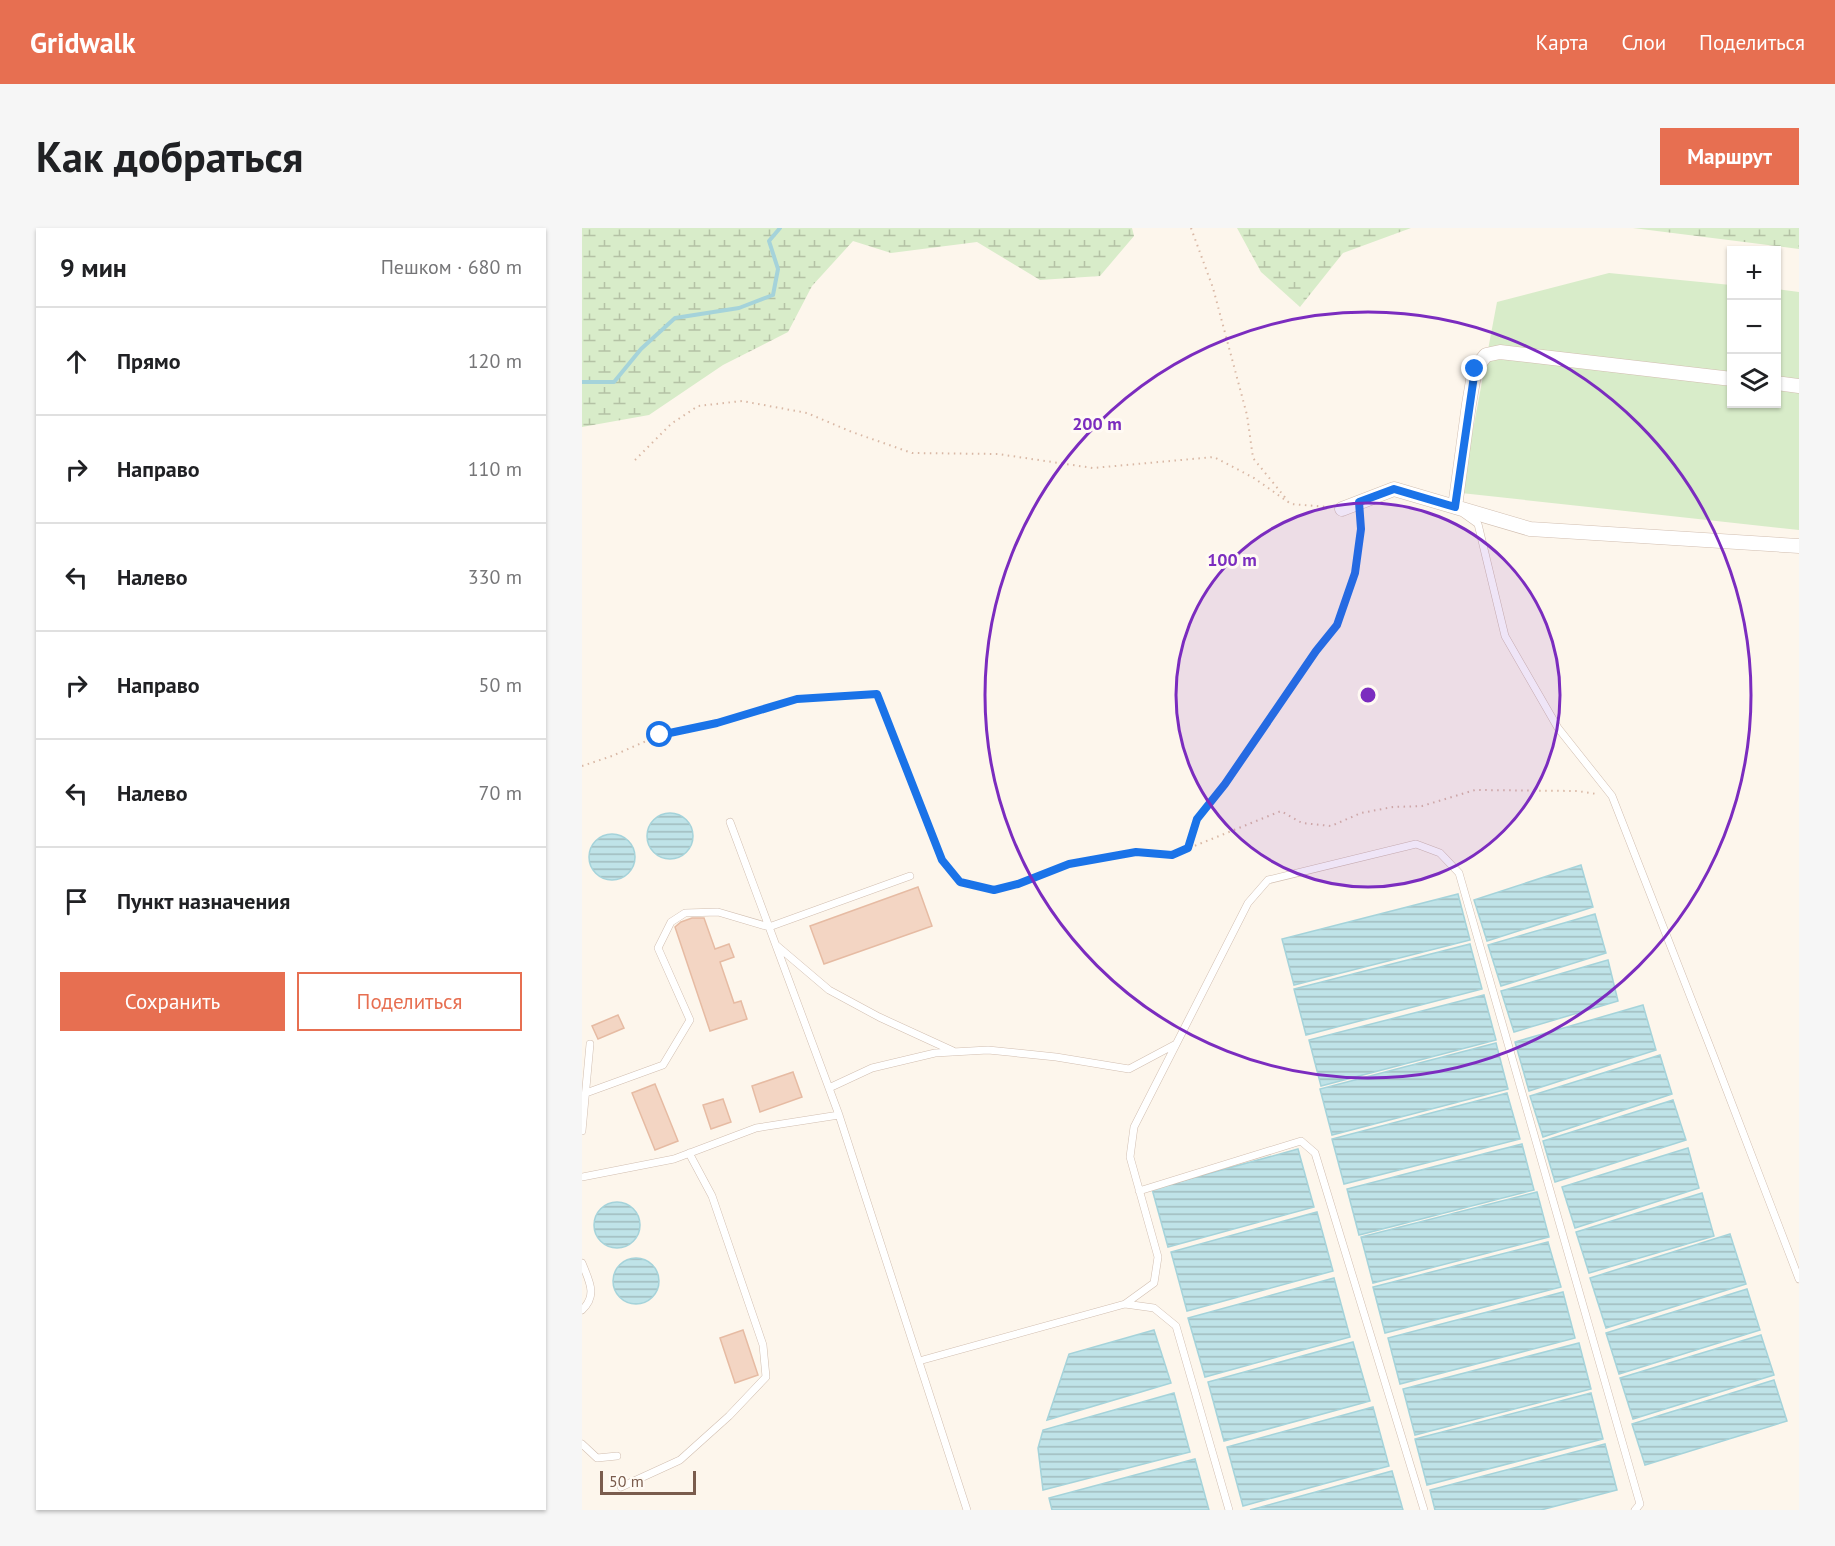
<!DOCTYPE html>
<html lang="ru">
<meta charset="utf-8">
<style>
:root{--surface:#fff;--page:#f6f6f6;--text:#202124;--muted:#757577;--line:#e0e0e0;--accent:#e76f51}
body{margin:0;font-family:"PT Sans",sans-serif;background:var(--page);color:var(--text)}
.controls{position:absolute;right:18px;top:18px;display:grid;overflow:hidden;border-radius:0px;box-shadow:0 2px 4px #0004}
.controls button{width:54px;height:54px;display:grid;place-items:center;padding:0;border:0;border-bottom:2px solid var(--line);background:var(--surface);color:var(--text);font:30px sans-serif}
.scale{position:absolute;left:18px;bottom:15px;width:96px;box-sizing:border-box;padding-left:6px;border:3px solid #7a5c4d;border-top:0;font-size:16px;line-height:21px;white-space:nowrap;color:#7a5c4d;-webkit-text-stroke:4px #fffaf3;paint-order:stroke}
.stop{position:absolute;width:18px;height:18px;margin:-14px;border:4px solid #1a73e8;border-radius:50%;background:#fff}
.stop.end{background:#1a73e8;border-color:#fff;box-shadow:0 2px 6px #0008}
.list{margin:0;padding:0;list-style:none}
h2{display:flex;justify-content:space-between;align-items:center;height:78px;margin:0;padding:0 24px;font-size:26px}
h2 small{font-size:20px;font-weight:400;color:var(--muted)}
.list li{display:grid;grid-template-columns:39px 1fr auto;gap:18px;align-items:center;box-sizing:border-box;height:108px;padding:0 24px;border-top:2px solid var(--line)}
.list b{display:block;font-size:22px;white-space:nowrap}
.list em{font-size:20px;font-style:normal;color:var(--muted)}
.actions{display:flex;gap:12px;padding:18px 24px}
.actions a{flex:1;padding:14px 0;border:2px solid var(--accent);border-radius:0px;text-align:center;font-size:21px;color:var(--accent)}
.actions .main{background:var(--accent);color:#fff}
.icon{flex:none;width:33px;height:33px;fill:none;stroke:currentColor;stroke-width:2;stroke-linecap:round;stroke-linejoin:round}
.map{position:relative;flex:none;width:1217px;height:1282px;overflow:hidden;border-radius:0px}
header{display:flex;align-items:center;gap:36px;box-sizing:border-box;height:84px;padding:0 30px;background:var(--accent);color:#fff}
header strong{font-size:28px}
nav{display:flex;gap:33px;margin-inline-start:auto;font-size:21px}
.intro{display:flex;align-items:center;justify-content:space-between;box-sizing:border-box;height:144px;padding:0 36px}
h1{margin:0;font-size:42px}
.button{padding:15px 27px;border-radius:0px;background:var(--accent);color:#fff;font-size:21px;font-weight:700}
main{display:flex;gap:36px;padding:0 36px}
aside{flex:1;background:var(--surface);border-radius:0px;box-shadow:0 2px 4px #0004}
.map>svg:first-child{display:block}
</style>
<header>
<strong>Gridwalk</strong>
<nav><a>Карта</a><a>Слои</a><a>Поделиться</a></nav>
</header>
<div class="intro"><h1>Как добраться</h1><a class="button">Маршрут</a></div>
<main>
<aside>
<h2>9 мин<small>Пешком · 680 m</small></h2>
<ul class="list">
<li><svg class="icon" aria-label="ahead" viewBox="0 0 24 24"><path d="M12 20V5M6 11l6-6 6 6"/></svg><div><b>Прямо</b></div><em>120 m</em></li>
<li><svg class="icon" aria-label="right" viewBox="0 0 24 24"><path d="M7 20v-9h11M14 6l5 5-5 5"/></svg><div><b>Направо</b></div><em>110 m</em></li>
<li><svg class="icon" aria-label="left" viewBox="0 0 24 24"><path d="M17 20v-9H6M10 6l-5 5 5 5"/></svg><div><b>Налево</b></div><em>330 m</em></li>
<li><svg class="icon" aria-label="right" viewBox="0 0 24 24"><path d="M7 20v-9h11M14 6l5 5-5 5"/></svg><div><b>Направо</b></div><em>50 m</em></li>
<li><svg class="icon" aria-label="left" viewBox="0 0 24 24"><path d="M17 20v-9H6M10 6l-5 5 5 5"/></svg><div><b>Налево</b></div><em>70 m</em></li>
<li><svg class="icon" aria-label="arrive" viewBox="0 0 24 24"><path d="M6 21V4h12l-3 4 3 4H6"/></svg><div><b>Пункт назначения</b></div></li>
</ul>
<div class="actions"><a class="main">Сохранить</a><a>Поделиться</a></div>
</aside>
<div class="map">
<svg width="1217" height="1282" viewBox="0 0 1217 1282">
<defs>
<pattern id="wetland-marsh" width="20" height="14" patternUnits="userSpaceOnUse" patternTransform="scale(1.5)"><rect width="20" height="14" fill="#d8ecc9"/><path d="M1 5h8M5 5V1M11 12h8M15 12V8" fill="none" stroke="#b4c2a5"/></pattern>
<pattern id="water-rules" width="6" height="5" patternUnits="userSpaceOnUse" patternTransform="scale(1.5)"><rect width="6" height="5" fill="#bfe3e8"/><path d="M0 2.5h6" fill="none" stroke="#a0bbbe"/></pattern>
</defs>
<rect width="100%" height="100%" fill="#fdf6ec"/>
<path fill="#d8ecc9" d="M1027,45L1149,57L1150,176H1194L1195,61L1217,64V302L879,265L915,74Z"/>
<path fill="url(#wetland-marsh)" d="M0,0H550L552,8L518,48L458,52L395,14L309,25L271,13L230,58L206,104L141,137L67,187L0,199Z
M655,0H829L761,25L718,79L679,44Z
M1051,0H1217V21Z"/>
<path fill="url(#water-rules)" stroke="#a5d3da" stroke-width="1.5" d="M65 608a23 23 0 1 1 46 0a23 23 0 1 1-46 0Z
M7 629a23 23 0 1 1 46 0a23 23 0 1 1-46 0Z
M999,637L1011,679L905,713L892,672Z
M876,666L888,712L712,757L700,711Z
M1013,686L1024,725L919,758L906,717Z
M888,716L900,761L724,807L712,761Z
M1026,732L1036,773L932,804L919,763Z
M902,767L914,812L739,858L727,812Z
M1061,777L1074,822L947,863L933,814Z
M914,815L926,861L750,907L738,861Z
M1078,827L1090,866L961,909L948,868Z
M925,865L938,911L762,956L750,911Z
M1091,872L1104,912L973,954L961,913Z
M940,916L952,962L777,1007L765,961Z
M1106,920L1117,960L993,1000L980,959Z
M716,921L732,979L586,1019L570,961Z
M955,964L967,1009L791,1055L779,1009Z
M1120,965L1132,1008L1007,1045L994,1004Z
M12 997a23 23 0 1 1 46 0a23 23 0 1 1-46 0Z
M735,984L751,1043L605,1083L589,1024Z
M1148,1006L1164,1056L1024,1100L1008,1050Z
M966,1014L979,1059L803,1105L791,1059Z
M31 1053a23 23 0 1 1 46 0a23 23 0 1 1-46 0Z
M752,1050L768,1109L623,1149L606,1090Z
M1165,1061L1178,1102L1037,1146L1024,1105Z
M981,1064L993,1110L818,1156L806,1110Z
M572,1102L589,1155L465,1192L487,1126Z
M1179,1107L1192,1147L1051,1191L1038,1150Z
M771,1114L788,1173L642,1213L626,1154Z
M997,1115L1009,1161L833,1207L821,1161Z
M1192,1152L1205,1193L1063,1237L1050,1196Z
M592,1165L608,1224L461,1262L456,1220L461,1202Z
M1009,1165L1021,1211L845,1257L833,1211Z
M791,1179L807,1238L661,1278L645,1219Z
M1023,1216L1035,1262L959,1282H853L848,1262Z
M613,1231L627,1282H470L467,1270Z
M810,1243L821,1282H668Z"/>
<g fill="none" stroke-linecap="round" stroke-linejoin="round">
<path stroke="#a5d3da" stroke-width="4" d="M0,154H32L59,121L93,90L157,80L191,67L196,41L187,13L198,0"/>
</g>
<path fill="#f3d5c3" stroke="#e6bba3" stroke-width="1.5" d="M336,659L350,698L242,736L228,698Z
M110,690H122L133,721L147,716L152,729L138,734L152,775L159,773L165,791L128,803L93,699L99,694Z
M36,787L42,800L16,811L10,798Z
M211,844L220,869L178,884L170,858Z
M73,856L96,913L73,922L50,865Z
M141,871L149,894L129,901L121,877Z
M161,1102L176,1147L153,1155L138,1110Z"/>
<g fill="none" stroke-linecap="round" stroke-linejoin="round">
<defs>
<path id="service" d="M882,286L896,296L923,408L976,500L1030,568L1132,829L1217,1051
M148,594L257,887L385,1282
M194,717L247,762L297,789L371,823
M247,860L290,840L353,825L406,822L474,829L547,841L594,816
M4,865L81,837L108,792L76,720L89,694L103,685L136,684L187,699L328,648
M0,903L8,816
M0,949L92,931L174,900L257,887
M557,963L719,913L733,925L842,1282
M0,1035C7,1053 16,1067 0,1082
M543,1076L572,1080L594,1098L647,1282
M337,1133L543,1076L572,1055L576,1029L548,929L552,899L666,675L686,652L834,616L858,625L877,645L1058,1276L1053,1282
M0,1216L15,1230L35,1228
M39,1259L98,1232L147,1188L184,1149L181,1117L130,968L107,925"/>
<path id="minor" d="M1194,155L1217,158
M873,279L887,176L893,141L904,127L918,124L1150,151
M760,281L812,261L948,301L1217,318"/>
</defs>
<use href="#service" stroke="#d1beb0" stroke-width="8"/>
<use href="#minor" stroke="#d1beb0" stroke-width="15"/>
<path stroke="#d9b8a5" stroke-width="2" stroke-dasharray="1.5 4.5" stroke-linecap="butt" d="M609,0L631,60L665,187L671,230L706,273
M53,232L89,196L116,178L160,173L225,185L270,204L330,225L416,226L511,240L632,229L672,250L709,276L746,279
M0,538L30,528L78,507L135,495L215,471L295,466L360,632L378,654L412,662L436,656L487,636L554,624L590,627L699,583L720,595L749,598L779,585L811,579L840,578L893,562L995,563L1015,566
M606,620L615,591L643,556L733,423L755,397L773,345L779,301L778,289"/>
<use href="#service" stroke="#fff" stroke-width="7"/>
<use href="#minor" stroke="#fff" stroke-width="14"/>
</g>
<g fill="none" stroke-linecap="round" stroke-linejoin="round">
<path stroke="#1a73e8" stroke-width="8" d="M78,507L135,495L215,471L295,466L360,632L378,654L412,662L436,656L487,636L554,624L590,627L606,620L615,591L643,556L734,423L755,397L773,345L779,301L777,274L812,261L873,279L893,141"/>
</g>
<circle cx="786" cy="467" r="192" fill="#7b2cbf" fill-opacity=".12"/>
<g fill="none" stroke="#7b2cbf" stroke-width="3">
<circle cx="786" cy="467" r="192"/>
<circle cx="786" cy="467" r="383"/>
</g>
<circle cx="786" cy="467" r="9" fill="#7b2cbf" stroke="#fffaf3" stroke-width="3"/>
<g font-size="18" text-anchor="middle" font-weight="bold" fill="#7b2cbf" stroke="#fffaf3" stroke-width="6" stroke-linejoin="round" paint-order="stroke">
<text x="515" y="202">200 m</text>
<text x="650" y="338">100 m</text>
</g>
</svg>
<div class="controls">
<button>+</button>
<button>−</button>
<button><svg class="icon" aria-label="layers" viewBox="0 0 24 24"><path d="M12 4l9 5-9 5-9-5zM3 14l9 5 9-5"/></svg></button>
</div>
<div class="scale">50 m</div>
<div class="stop" style="left:78px;top:507px"></div>
<div class="stop end" style="left:893px;top:141px"></div>
</div>
</main>
